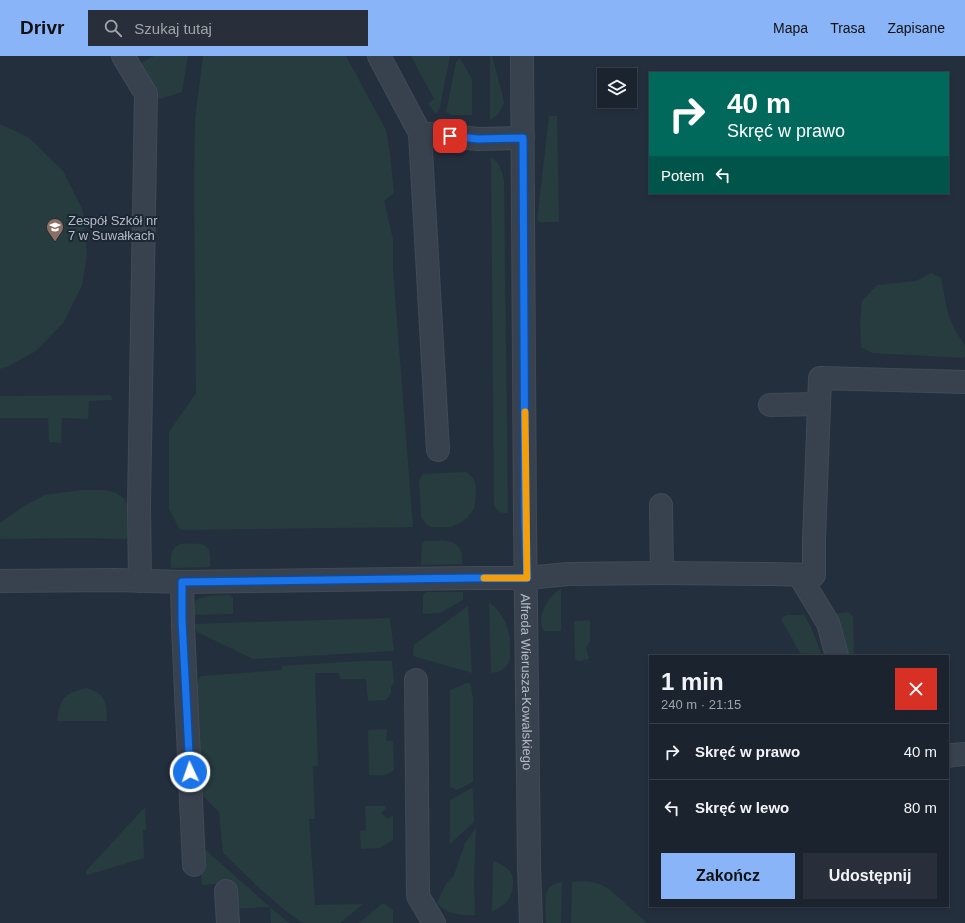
<!DOCTYPE html>
<html lang="pl">
<head>
<meta charset="utf-8">
<style>
	:root { --surface:#1b232e; --page:#282f3a; --text:#f1f3f6; --muted:#a0a4aa; --line:#39404a; --accent:#8ab4f8 }
	body { margin:0; font-family:Arial,sans-serif; background:var(--page); color:var(--text); height:100vh; display:flex; flex-direction:column; font-size:15px; white-space:nowrap }
	* { box-sizing:border-box; margin:0 }
	p { font-size:13px; color:var(--muted) }
	.icon { flex:none; width:22px; height:22px; fill:none; stroke:currentColor; stroke-width:2; stroke-linecap:round; stroke-linejoin:round }
	.map { position:relative; flex:1; overflow:hidden }
	.panel { position:absolute; left:649px; top:599px; width:300px; height:252px; display:flex; flex-direction:column; background:var(--surface); border-radius:0px; box-shadow:0 2px 6px #0003,0 0 0 1px var(--line) }
	.panel>* { flex:none }
	.banner { position:absolute; left:649px; top:16px; width:300px; height:122px; border-radius:0px; box-shadow:0 2px 6px #0003,0 0 0 1px var(--line); background:#00695c; color:#fff; overflow:hidden }
	.tools { position:absolute; left:597px; top:12px; display:grid; gap:8px }
	.tools a { display:grid; place-items:center; width:40px; height:40px; border-radius:0px; background:var(--surface); box-shadow:0 2px 6px #0003,0 0 0 1px var(--line); font-size:20px }
	.pin { position:absolute; display:grid; place-items:center; width:34px; height:34px; color:#fff; margin:-17px; border-radius:8px; box-shadow:0 2px 6px #0006 }
	.me { position:absolute; width:44px; margin:-22px; rotate:357deg; stroke-linejoin:round; filter:drop-shadow(0 0 3px #0008) }
	.turn { display:flex; align-items:center; gap:14px; height:84px; padding:0 12px; font-size:18px }
	.turn .icon { width:52px; height:52px; stroke-width:2.5 }
	.turn b { display:block; font-size:28px; line-height:34px }
	.then { display:flex; align-items:center; height:38px; padding:0 12px; background:#0003; gap:8px; font-size:15px }
	.round { display:grid; place-items:center; flex:none; width:42px; height:42px; border-radius:0px; background:var(--page) }
	.summary { display:flex; align-items:center; justify-content:space-between; height:68px; padding:0 12px }
	h1 { font-size:24px; font-weight:800; line-height:30px }
	.button { display:flex; gap:8px; margin-top:auto; padding:8px 12px }
	.button a { flex:1; height:46px; border-radius:0px; background:var(--accent); color:#111; font-size:16px; font-weight:800; line-height:46px; text-align:center }
	.button a+a { background:var(--page); color:var(--text) }
	ul { padding:0; list-style:none }
	li { display:flex; align-items:center; gap:12px; height:56px; padding:0 12px; border-top:1px solid var(--line) }
	li div { flex:1 }
	li b { display:block; font-size:15px }
	li em { font-style:normal }
	header { display:flex; align-items:center; gap:24px; box-sizing:border-box; height:56px; padding:0 20px; background:var(--accent); color:#111 }
	header strong { font-size:19px }
	nav { display:flex; gap:22px; margin-inline-start:auto; font-size:14px }
	.search { width:280px; height:36px; background:var(--page); display:flex; align-items:center; gap:10px; box-sizing:border-box; padding:0 14px; border-radius:0px; color:var(--muted); font-size:15px }
	.map>svg:first-child { display:block }
</style>
</head>
<body>
<header>
<strong>Drivr</strong>
<div class="search"><svg class="icon" aria-label="search" viewBox="0 0 24 24"><circle cx="10" cy="10" r="6"/><path d="M15 15l6 6"/></svg>Szukaj tutaj</div>
<nav><a>Mapa</a><a>Trasa</a><a>Zapisane</a></nav>
</header>
<div class="map">
<svg width="965" height="867" viewBox="0 0 965 867">
	<rect width="100%" height="100%" fill="#242f3e"/>
	<g fill="#263c3f">
		<path d="M154,0H188L182,36L153,45L139,8Z"/>
		<path d="M203,0H346L386,74L390,98L394,137L384,145L393,183V214L413,471L180,474L169,453V376L196,337L194,131L195,63Z"/>
		<path d="M411,0H450L440,51L436,58L428,48L434,43Z"/>
		<path d="M490,0H492L502,37L504,47L501,54L496,60L490,64Z"/>
		<path d="M460,2L472,23V59H451L446,56L456,6Z"/>
		<path d="M549,60H557L559,166H540L537,164Z"/>
		<path d="M0,68L28,81L63,115L83,155L87,199L82,229L64,266L36,295L9,310L0,313Z"/>
		<path d="M491,101C499,106 502,115 504,124L508,457C500,457 497,456 494,448Z"/>
		<path d="M931,217L941,222L948,258L955,274L965,290V300L964,302L872,297L861,291L860,267L862,245L877,229L916,225Z"/>
		<path d="M111,339L112,344L89,345L88,363L62,362L61,387L49,386L48,362H0V340Z"/>
		<path d="M466,416L472,421L475,426L476,435L475,448L474,453L467,462L461,466L451,471H432L427,469L421,461L419,424L423,418Z"/>
		<path d="M81,434H105L116,437L125,443L128,453V480L126,483L82,482L0,483V467L24,450L45,439Z"/>
		<path d="M425,485C438,485 458,481 462,498C462,501 462,505 462,508L421,509L422,488Z"/>
		<path d="M180,488C188,488 207,485 209,495C211,500 210,506 210,511L171,512C171,500 169,495 180,488Z"/>
		<path d="M561,533V575H544C537,565 544,547 553,539C555,536 558,535 561,533Z"/>
		<path d="M426,536H463V544L440,557L423,558V539Z"/>
		<path d="M229,539L233,542V558L193,559L195,545C204,538 218,540 229,539Z"/>
		<path d="M489,546C505,558 511,575 510,594C510,599 511,604 507,609C503,615 498,616 491,617Z"/>
		<path d="M468,550L472,617L413,600L414,589Z"/>
		<path d="M848,556L853,560L854,600H846L831,558Z"/>
		<path d="M786,559H804L811,571L822,600H802L781,563Z"/>
		<path d="M390,562L394,595L253,603L197,576L192,568Z"/>
		<path d="M590,564V586L586,591L589,603L579,605L575,603L574,565Z"/>
		<path d="M362,605H392L394,627L391,631V637L386,644L368,645L366,623H340L339,617H315L318,710H313L315,763H309L315,849L363,848L340,867H304L298,864L286,855L259,832L223,797L219,756L199,736L195,629L201,620L282,614V610Z"/>
		<path d="M467,627H469L471,630L473,643V726L457,734L450,731V634Z"/>
		<path d="M87,632C107,640 106,644 107,665H57C60,642 64,637 87,632Z"/>
		<path d="M387,673L386,685H393L394,713C389,721 378,719 369,719L368,674Z"/>
		<path d="M472,732L473,736L474,766L450,788V744Z"/>
		<path d="M365,750H385L386,752L381,757L388,763L393,759V784L379,792L361,793L360,775L366,774Z"/>
		<path d="M145,751L146,774H143L144,802L87,819L86,816L87,814Z"/>
		<path d="M476,772L474,825L475,859C461,860 447,858 437,847L440,840L446,828L454,819L465,787Z"/>
		<path d="M199,789H200L270,851L289,867H271L270,851L232,853V827L202,829Z"/>
		<path d="M493,805C499,807 508,811 511,817C516,827 512,843 503,849C500,852 495,854 492,856Z"/>
		<path d="M585,825C594,826 601,828 609,833L647,867H571L572,826Z"/>
		<path d="M562,826L561,867H546C546,858 543,837 550,831C553,828 558,827 562,826Z"/>
		<path d="M382,848H385L393,854V867H359Z"/>
	</g>
	<g fill="none" stroke-linecap="round" stroke-linejoin="round">
		<defs>
			<g id="minor">
				<path d="M123,0L146,38L139,450L140,525"/>
				<path d="M379,0L420,77L438,394"/>
				<path d="M420,77L478,83L523,82"/>
				<path d="M770,349L819,348"/>
				<path d="M661,449L662,517"/>
				<path d="M799,519L828,567L837,600"/>
				<path d="M0,525L115,524L182,526L472,522H527L568,518L662,517L772,518L814,519V484L820,322L965,326"/>
				<path d="M182,526L183,571L194,809"/>
				<path d="M416,624L418,840L434,867"/>
				<path d="M948,700L952,699L965,698"/>
				<path d="M226,835L228,867"/>
			</g>
			<g id="tertiary">
				<path id="s1" d="M522,0L525,466L529,810L531,867"/>
			</g>
		</defs>
		<use href="#minor" stroke="#414a57" stroke-width="24"/>
		<use href="#tertiary" stroke="#414a57" stroke-width="24"/>
		<use href="#minor" stroke="#38414e" stroke-width="22"/>
		<use href="#tertiary" stroke="#38414e" stroke-width="22"/>
	</g>
	<g fill="none" stroke-linecap="round" stroke-linejoin="round">
		<defs>
			<path id="route" d="M190,716L182,564V526L472,522H527L525,466L523,82L478,83L450,80"/>
		</defs>
		<use href="#route" stroke="#114b97" stroke-width="10"/>
		<use href="#route" stroke="#1a73e8" stroke-width="7"/>
		<path stroke="#f59e0b" stroke-width="7" d="M484,522H527L525,356"/>
	</g>
	<defs>
		<symbol id="school-pin" viewBox="-11 -11 22 30"><path d="M0 17L-7.5 6A9.5 9.5 0 1 1 7.5 6Z" fill="#8d6e63" stroke="#1d2633"/><path d="M0-5L7-2L0 1L-7-2ZM-4 1L0 2.5L4 1V4Q0 6-4 4Z" fill="#fff"/></symbol>
	</defs>
	<g fill-rule="evenodd">
		<use href="#school-pin" x="45" y="161" width="20" height="27"/>
	</g>
	<g text-anchor="middle" stroke-width="4" stroke-linejoin="round" paint-order="stroke">
		<g font-size="13" fill="#b4bcc9" stroke="#1d2633" text-anchor="start">
			<text x="68" y="169">Zespół Szkół nr<tspan x="68" dy="15">7 w Suwałkach</tspan></text>
		</g>
		<g font-size="13" fill="#b4bcc9" stroke="#1d2633">
			<text dy="5" stroke="none"><textPath href="#s1" startOffset="626">Alfreda Wierusza-Kowalskiego</textPath></text>
		</g>
	</g>
</svg>
<div class="tools">
<a><svg class="icon" aria-label="layers" viewBox="0 0 24 24"><path d="M12 4l9 5-9 5-9-5zM3 14l9 5 9-5"/></svg></a>
</div>
<div class="pin" style="left:450px;top:80px;background:#d93025"><svg class="icon" aria-label="arrive" viewBox="0 0 24 24"><path d="M6 21V4h12l-3 4 3 4H6"/></svg></div>
<svg class="me" style="left:190px;top:716px" viewBox="-20 -20 40 40"><circle r="17" fill="#1a73e8" stroke="#fff" stroke-width="3"/><path d="M0-11L8 9 0 5-8 9z" fill="#fff"/></svg>
<div class="banner">
<div class="turn"><svg class="icon" aria-label="right" viewBox="0 0 24 24"><path d="M7 20v-9h11M14 6l5 5-5 5"/></svg><div><b>40 m</b>Skręć w prawo</div></div>
<div class="then">Potem<svg class="icon" aria-label="left" viewBox="0 0 24 24"><path d="M17 20v-9H6M10 6l-5 5 5 5"/></svg></div>
</div>
<section class="panel">
<div class="summary"><div><h1>1 min</h1><p>240 m · 21:15</p></div><a class="round" style="background:#d93025;color:#fff"><svg class="icon" aria-label="close" viewBox="0 0 24 24"><path d="M6 6l12 12M18 6L6 18"/></svg></a></div>
<ul>
<li><svg class="icon" aria-label="right" viewBox="0 0 24 24"><path d="M7 20v-9h11M14 6l5 5-5 5"/></svg><div><b>Skręć w prawo</b></div><em>40 m</em></li>
<li><svg class="icon" aria-label="left" viewBox="0 0 24 24"><path d="M17 20v-9H6M10 6l-5 5 5 5"/></svg><div><b>Skręć w lewo</b></div><em>80 m</em></li>
</ul>
<div class="button"><a>Zakończ</a><a>Udostępnij</a></div>
</section>
</div>
</body>
</html>
